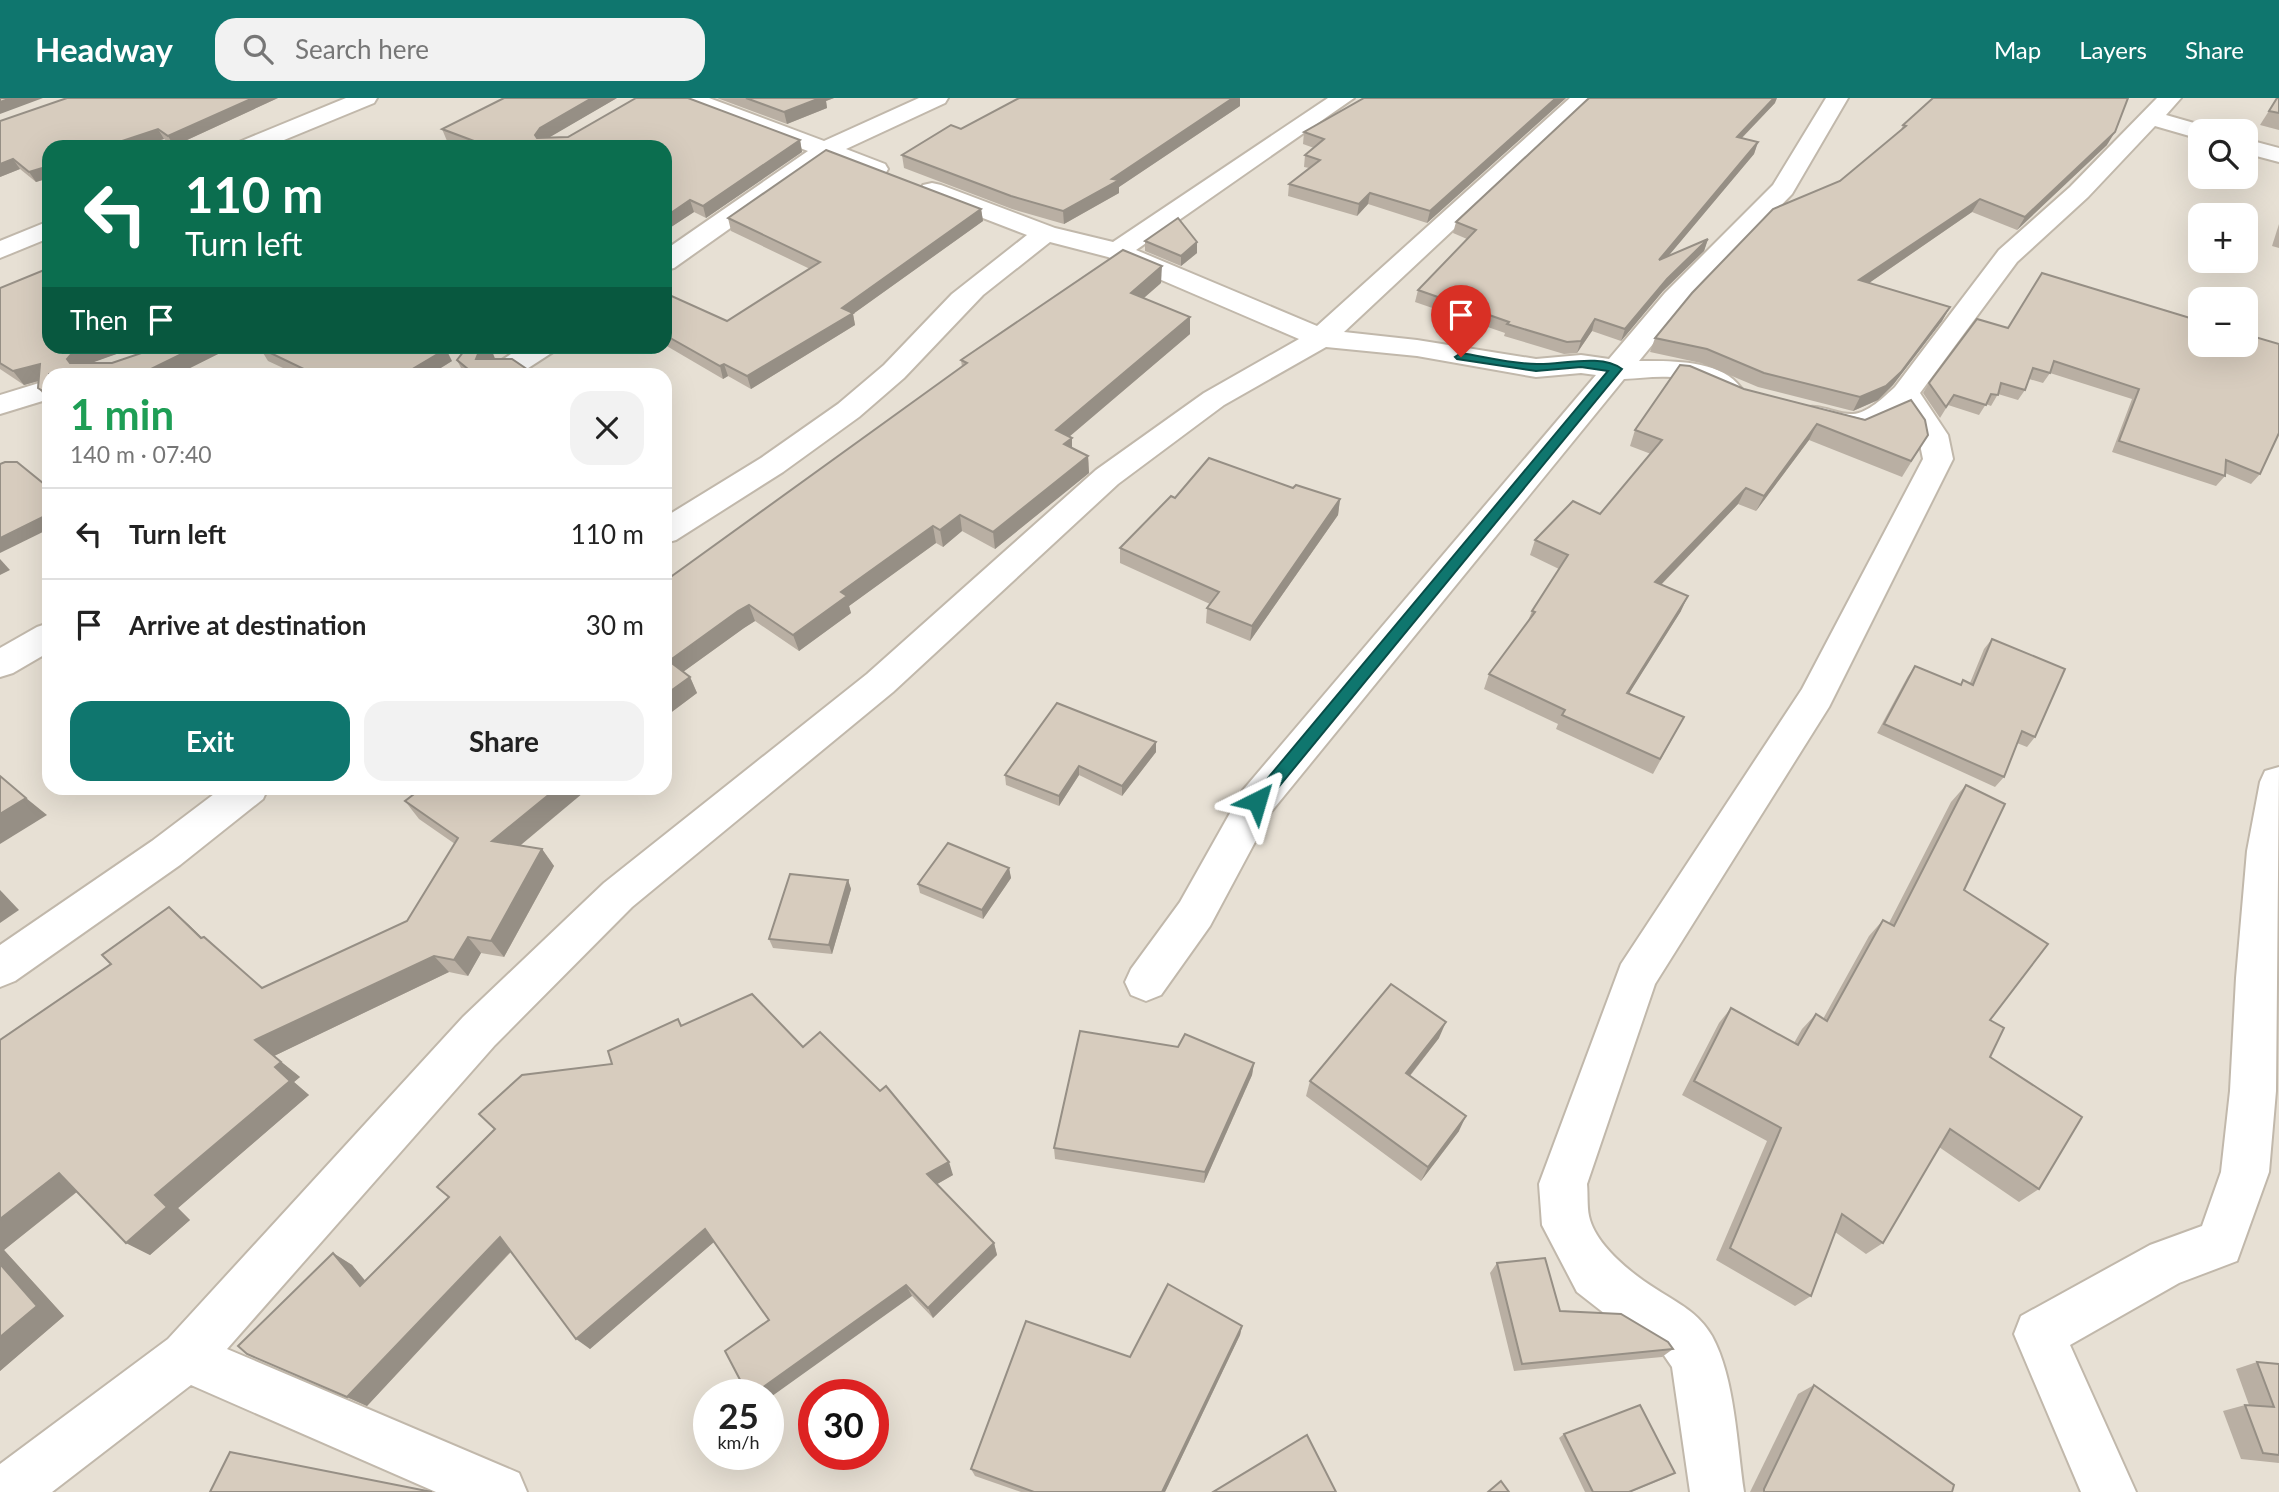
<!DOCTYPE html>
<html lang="en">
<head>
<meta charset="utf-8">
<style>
	:root { --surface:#fff; --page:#f2f2f2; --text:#222; --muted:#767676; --line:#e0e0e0; --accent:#0f766e }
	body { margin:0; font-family:Lato,sans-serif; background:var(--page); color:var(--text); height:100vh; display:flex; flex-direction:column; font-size:26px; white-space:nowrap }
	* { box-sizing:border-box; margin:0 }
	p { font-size:23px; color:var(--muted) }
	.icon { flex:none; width:38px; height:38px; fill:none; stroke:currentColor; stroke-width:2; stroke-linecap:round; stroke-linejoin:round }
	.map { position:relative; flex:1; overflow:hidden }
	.drawer { position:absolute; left:42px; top:270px; width:630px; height:427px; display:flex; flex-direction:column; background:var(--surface); border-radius:21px; box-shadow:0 7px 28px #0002 }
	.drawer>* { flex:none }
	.top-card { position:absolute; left:42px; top:42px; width:630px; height:214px; border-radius:21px; box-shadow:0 7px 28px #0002; background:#0b6e4f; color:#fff; overflow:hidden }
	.buttons { position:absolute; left:2188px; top:21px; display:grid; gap:14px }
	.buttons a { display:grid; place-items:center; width:70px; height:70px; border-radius:14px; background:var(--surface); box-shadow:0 7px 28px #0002; font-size:35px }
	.speed { position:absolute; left:693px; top:1281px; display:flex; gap:14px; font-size:35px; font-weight:700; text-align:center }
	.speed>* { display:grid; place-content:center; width:91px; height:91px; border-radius:50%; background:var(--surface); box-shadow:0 7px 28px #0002; line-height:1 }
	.speed small { font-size:18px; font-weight:400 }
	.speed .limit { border:10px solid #d22; background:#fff; color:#111 }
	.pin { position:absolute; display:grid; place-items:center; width:60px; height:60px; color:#fff; margin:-72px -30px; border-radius:50% 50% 50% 0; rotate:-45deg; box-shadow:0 0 7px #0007 }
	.pin .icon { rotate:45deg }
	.me { position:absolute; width:77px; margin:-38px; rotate:40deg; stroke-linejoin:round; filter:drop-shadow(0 0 5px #0008) }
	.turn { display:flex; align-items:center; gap:24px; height:147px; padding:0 28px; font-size:32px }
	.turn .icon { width:91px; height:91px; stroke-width:2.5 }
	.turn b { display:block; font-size:49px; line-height:60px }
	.then { display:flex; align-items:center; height:66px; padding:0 28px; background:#0003; gap:14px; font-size:26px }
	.round { display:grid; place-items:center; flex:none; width:74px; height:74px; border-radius:21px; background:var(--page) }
	.headline { display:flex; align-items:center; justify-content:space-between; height:119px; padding:0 28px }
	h1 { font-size:42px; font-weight:700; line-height:52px; color:#1e9e55 }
	.cta { display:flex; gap:14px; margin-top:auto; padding:14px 28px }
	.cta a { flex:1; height:80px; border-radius:21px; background:var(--accent); color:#fff; font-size:28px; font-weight:700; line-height:80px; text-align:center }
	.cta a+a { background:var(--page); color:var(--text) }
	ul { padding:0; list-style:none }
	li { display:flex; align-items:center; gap:21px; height:91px; padding:0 28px; border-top:2px solid var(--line) }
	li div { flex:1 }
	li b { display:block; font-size:26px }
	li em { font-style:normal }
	header { display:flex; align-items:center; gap:42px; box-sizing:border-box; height:98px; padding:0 35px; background:var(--accent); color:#fff }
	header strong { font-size:33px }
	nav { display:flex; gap:38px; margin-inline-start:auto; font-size:24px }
	.search { width:490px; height:63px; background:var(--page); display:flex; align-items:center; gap:18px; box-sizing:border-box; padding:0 24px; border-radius:21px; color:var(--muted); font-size:26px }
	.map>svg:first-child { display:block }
</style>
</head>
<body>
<header>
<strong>Headway</strong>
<div class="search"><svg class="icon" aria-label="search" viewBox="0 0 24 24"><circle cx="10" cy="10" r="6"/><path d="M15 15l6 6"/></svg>Search here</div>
<nav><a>Map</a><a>Layers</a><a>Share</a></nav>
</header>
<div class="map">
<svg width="2279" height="1394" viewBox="0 0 2279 1394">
	<rect width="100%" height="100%" fill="#f3eee6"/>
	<path fill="#e7e0d4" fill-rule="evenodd" d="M0,0H2279V1394H0ZM2200,33H2245V79H2200ZM49,49H665V248H49ZM2200,117H2245V163H2200ZM2200,201H2245V247H2200ZM49,276H665V690H49ZM709,1297H768V1356H709ZM814,1297H873V1356H814Z"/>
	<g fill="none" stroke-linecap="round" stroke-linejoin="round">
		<defs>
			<g id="street">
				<path d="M346,0H377L374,5L267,49H235L239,44Z"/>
				<path d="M677,0H709L824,43L919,0H948L945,5L846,51L885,66L888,71L885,76C866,81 845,67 828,61L674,170L665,172V152L808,53L680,5Z"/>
				<path d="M1328,0H1354L1136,152L1317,228L1570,0H1594L1344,234L1417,242L1536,261L1581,257L1609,261L1665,195L1773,87L1826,0H1848L1792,96L1685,207L1639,263C1669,263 1721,261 1741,290L1736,296C1715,302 1700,285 1680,280C1662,277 1642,280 1624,281L1271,714L1210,828L1161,897L1146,903L1131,897L1125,884L1131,871L1180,804L1243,692L1596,277L1581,275L1536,279L1417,258L1326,249L1224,307L1118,386L893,594L632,809L495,947L227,1251L519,1375L527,1394H436L191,1287L52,1394H0V1366L168,1241L463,919L604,785L867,576L1096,372L1204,295L1299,241L1108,159L1050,144L983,197L904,280L859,319L783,374L676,442L665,445V419L761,360L838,306L884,267L952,196L1027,137L923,97L920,92L923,87L932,85L941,87L1055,130L1113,144Z"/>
				<path d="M2157,0H2181L2166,17L2208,29L2211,33H2200V41L2155,28L2088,99L2017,164L1920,295L1948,337L1953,361L1829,609L1655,886L1587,1086C1588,1096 1587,1108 1589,1118C1595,1147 1632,1176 1656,1191C1679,1206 1698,1214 1712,1238C1735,1280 1737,1347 1744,1394H1690L1672,1269L1659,1250L1618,1226L1577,1194L1542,1127L1539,1086L1621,866L1802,591L1923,361L1918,337L1903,314L1857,335L1803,322L1799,316L1803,310C1822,305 1835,317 1853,316C1868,315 1884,299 1895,289L1999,152L2070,89Z"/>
				<path d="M2245,41L2279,50V64L2245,55Z"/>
				<path d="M49,123V140L0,160V143Z"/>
				<path d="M523,248H557L553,254L519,276H486L490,270Z"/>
				<path d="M49,282V301L0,316V297Z"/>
				<path d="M49,525V554L13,575L0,579V550L37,529Z"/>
				<path d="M2279,669L2276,993L2269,1074L2237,1163L2179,1185L2070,1247L2136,1394H2081L2014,1236L2021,1218L2150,1147L2202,1128L2221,1074L2230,993L2236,880L2247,753L2260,684L2265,673Z"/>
				<path d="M222,690H268L263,701L180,767L15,883L0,889V847L152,743Z"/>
			</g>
		</defs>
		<use href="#street" stroke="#c1b8ab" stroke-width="4"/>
		<use href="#street" fill="#fff" fill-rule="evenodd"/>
	</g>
	<g fill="#b9afa3">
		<path d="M278,0L174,48L164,41L139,49H49V80L36,84L20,71L0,79V23Z"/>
		<path d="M617,0L549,39L800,42L802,54L706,120L694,114L665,133V49H464L447,43L442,31Z"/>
		<path d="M717,0H834L826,3L827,10L787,26Z"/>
		<path d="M1364,0H1566L1427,125L1368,106L1357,118L1288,98L1289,86L1309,70L1304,69L1305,57L1314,50L1303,46L1304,34Z"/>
		<path d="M2277,0H2279V32L2260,27Z"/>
		<path d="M1775,5L1742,40L1758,44L1754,56L1668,158L1708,141L1704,153L1663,193L1621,243L1592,233L1577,255L1564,256L1504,238L1505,235L1415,204L1418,192L1467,141L1453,135L1456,124Z"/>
		<path d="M1240,8L1119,89V95L1064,126L1012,111L904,70L902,57L961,31Z"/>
		<path d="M1903,27L2107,47L2017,132L1972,114L1869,185L1950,209L1942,223L1893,287L1878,302L1853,313L1758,289L1701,265L1650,254L1655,240L1900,34Z"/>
		<path d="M981,111L983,123L853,216L855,227L751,291L728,278L723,281L665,247V195L727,223L810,171L731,133L728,120Z"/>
		<path d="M2279,126V150L2272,148Z"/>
		<path d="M1145,143L1197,155L1181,168L1145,153Z"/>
		<path d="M2042,175L2260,376L2251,386L2225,375V378L2216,388L2112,354L2132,301L2050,275L2043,285L2029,281L2025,292L2018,302L1998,296L1991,308L1986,306L1979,317L1948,307L1940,320L1923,295L1929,285L2008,230Z"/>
		<path d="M1161,185L1144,200L1190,236L1069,339L1072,350L1088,358L1089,375L995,451L962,433L943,449L936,445L849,508L851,515L799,553L755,523L744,530L683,574L690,579L697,595L665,619V483L962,269L961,262Z"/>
		<path d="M0,190L139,248L90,265H112L234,248L178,276H49V303L38,290L39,283L24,287L0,271Z"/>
		<path d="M260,250L452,263L431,276H296L268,263Z"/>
		<path d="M495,261L534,276H464L457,262Z"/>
		<path d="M1744,291L1928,337L1902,379L1809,342L1756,413L1738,406L1661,487L1681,513L1629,595L1684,619L1653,676L1556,631L1558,626L1484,591L1489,576L1528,523L1532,513L1559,471L1530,457L1535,442L1600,416L1651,356L1630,348L1635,332Z"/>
		<path d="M1293,390L1340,401L1338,417L1250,543L1206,525L1207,510L1210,506L1120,465V450L1175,400Z"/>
		<path d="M1992,541L2035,639L2027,649L2017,645L2004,679L1995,689L1877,635L1908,578L1915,568L1960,587L1963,582L1970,585L1984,551Z"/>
		<path d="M1156,644V654L1122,698L1079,677L1059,708L1006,687L1005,677Z"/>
		<path d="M1966,687L1964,792L1990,922V959L2039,1091L2019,1104L1939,1049L1883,1145L1866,1156L1835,1134L1811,1198L1795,1208L1716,1162L1767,1043L1682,997L1719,925L1731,910L1794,945L1802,931L1816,916L1823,921L1869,838L1883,822L1889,825L1951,704Z"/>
		<path d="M405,703L520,747L542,751L554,768L504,859L481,855L468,878L449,874L274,958L300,979L294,984L309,997L178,1110L190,1122L150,1157L126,1145L77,1094L4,1152L64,1218L0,1273V942L111,866L169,809L202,840L262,890L407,823L455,746L419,721Z"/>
		<path d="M1009,770L1011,780L983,821L920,795L918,786Z"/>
		<path d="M848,782L851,791L832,856L773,850L769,841Z"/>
		<path d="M678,921L682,927L803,949L953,1077L937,1086L994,1145L997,1157L933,1220L912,1198L769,1222L714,1144L590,1251L511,1154L367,1308L247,1256L333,1155L352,1167L365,1183L449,1099L494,1031L479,1016L612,966Z"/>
		<path d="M1439,940L1410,978L1459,1033L1421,1083L1306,998L1310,983Z"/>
		<path d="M1254,965L1252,977L1204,1085L1055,1061L1054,1050Z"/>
		<path d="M1497,1165L1560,1213L1673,1251L1662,1259L1514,1273L1490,1175Z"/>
		<path d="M1242,1228L1240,1237L1165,1394H1021L975,1378L971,1371L1130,1259Z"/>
		<path d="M2257,1264L2279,1266V1365L2241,1361L2223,1313L2245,1307H2249L2236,1271Z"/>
		<path d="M1814,1287L1952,1394H1750L1798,1296Z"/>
		<path d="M1564,1336L1668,1379L1631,1394H1585L1559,1340Z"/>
	</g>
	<g fill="#968f85">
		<path d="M11,0H43L0,16V4Z"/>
		<path d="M253,0H278L174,48L168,38Z"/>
		<path d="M592,0H617L545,42L539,49L535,37L540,30Z"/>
		<path d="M819,0H834L826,3L827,10L787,26L784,14Z"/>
		<path d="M1233,0H1240V8L1119,89V95L1064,126L1063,113Z"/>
		<path d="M1556,0H1566L1427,125L1430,113Z"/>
		<path d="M1774,0H1777L1775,5L1732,50L1737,39Z"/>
		<path d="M158,31L164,41L139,49H104Z"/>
		<path d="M2115,34L2107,47L2017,132L2025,119Z"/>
		<path d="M800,42L802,54L706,120L703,108Z"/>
		<path d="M1758,44L1754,56L1655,174L1659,162Z"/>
		<path d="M13,61L20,71L0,79V66Z"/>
		<path d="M49,68V80L36,84L29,74Z"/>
		<path d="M1370,95L1368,106L1357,118L1359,106Z"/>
		<path d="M1980,101L1972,114L1853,196L1859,182Z"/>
		<path d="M690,102L694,114L665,133V119Z"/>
		<path d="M981,111L983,123L853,216L855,227L751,291L747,278Z"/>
		<path d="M1708,141L1704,153L1663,193L1621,243L1625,231L1667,181Z"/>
		<path d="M1197,144V155L1181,168V158Z"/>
		<path d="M1162,168L1161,185L1131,211V195Z"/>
		<path d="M1950,209L1942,223L1893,287L1878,302L1853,313L1860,299Z"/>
		<path d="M1190,219V236L1057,349L1056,332Z"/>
		<path d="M1595,221L1592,233L1577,255L1581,243Z"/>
		<path d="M89,248H139L83,268L70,265L67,261L73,254Z"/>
		<path d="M198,248H234L178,276H141Z"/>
		<path d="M483,248H490L496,263L476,261L480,251Z"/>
		<path d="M446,251L452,263L431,276H404Z"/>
		<path d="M40,266L49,280L24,287L13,273Z"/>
		<path d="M724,266L728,278L723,281L720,268Z"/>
		<path d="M1817,326L1809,342L1756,413L1764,398Z"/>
		<path d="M1072,340V357L1064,346Z"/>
		<path d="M1088,358L1089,375L995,451L993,434Z"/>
		<path d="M1746,390L1738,406L1648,500L1655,484Z"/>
		<path d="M1340,401L1338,417L1250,543L1252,528Z"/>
		<path d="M49,416V431L0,455V440Z"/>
		<path d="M960,417L962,433L943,449L940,432Z"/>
		<path d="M933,428L936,445L849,508L851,515L799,553L793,537L841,494Z"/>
		<path d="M0,461L10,472L0,477Z"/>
		<path d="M1688,498L1681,513L1620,610L1627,595Z"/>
		<path d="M749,507L755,523L744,530L676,579L669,563L738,513Z"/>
		<path d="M690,579L697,595L665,619V597Z"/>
		<path d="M1156,644V654L1122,698V688Z"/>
		<path d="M1079,668V677L1059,708V698Z"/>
		<path d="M557,690H589L504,761L492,743Z"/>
		<path d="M26,700L47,717L0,746V716Z"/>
		<path d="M542,751L554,768L504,859L491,843Z"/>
		<path d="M1009,770L1011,780L983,821L982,812Z"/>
		<path d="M848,782L851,791L832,856L829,847Z"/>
		<path d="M0,792L19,812L0,825Z"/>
		<path d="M169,809L188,826L220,857L201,840Z"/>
		<path d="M468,839L481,855L468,878L454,862Z"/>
		<path d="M434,858L449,874L274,958L300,979L294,984L309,997L178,1110L190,1122L150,1157L126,1145L155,1097L275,969L255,942Z"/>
		<path d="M1446,924L1439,940L1400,990L1406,975Z"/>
		<path d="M1254,965L1252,977L1204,1085L1205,1074Z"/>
		<path d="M1466,1018L1459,1033L1421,1083L1428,1069Z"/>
		<path d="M949,1064L953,1077L932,1089L927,1076Z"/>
		<path d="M59,1075L84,1088L4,1152L64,1218L0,1273V1121Z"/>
		<path d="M705,1131L715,1143L590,1251L576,1241Z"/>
		<path d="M500,1139L514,1150L367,1308L347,1299Z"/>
		<path d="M994,1145L997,1157L933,1220L928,1210Z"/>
		<path d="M333,1155L352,1167L379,1199L360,1188Z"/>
		<path d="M906,1187L912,1198L768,1301V1297H752Z"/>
		<path d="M1242,1228L1240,1237L1165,1394H1162Z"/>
	</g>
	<g fill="#d7ccbe" stroke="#968f85" stroke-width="2">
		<path d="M0,0H11L0,4Z"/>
		<path d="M67,0H253L168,38L158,31L104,49H49V68L29,74L13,61L0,66V23Z"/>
		<path d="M504,0H592L540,30L535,37L537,40L568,39L636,0H688L800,42L703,108L690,102L665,119V49H490L442,31Z"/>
		<path d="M746,0H820L784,14Z"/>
		<path d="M1019,0H1233L1112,81L1119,82L1063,113L1011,98L902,57L951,27L961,31Z"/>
		<path d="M1364,0H1556L1430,113L1370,95L1359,106L1289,86L1320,62L1305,57L1324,41L1304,34Z"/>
		<path d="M1589,0H1774L1737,39L1758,44L1659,162L1708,141L1667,181L1625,231L1595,221L1581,243L1567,244L1507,226L1509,224L1418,192L1476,132L1456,124Z"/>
		<path d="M1933,0H2128L2115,34L2025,119L1980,101L1859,182L1950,209L1901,274L1886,288L1860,299L1764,275L1707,251L1655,240L1692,195L1773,111L1840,83L1906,28L1903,27Z"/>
		<path d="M2277,0H2279V15L2269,13Z"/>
		<path d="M826,52L981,111L842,210L853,215L747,278L724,266L720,268L665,237V195L727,223L820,164L728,120Z"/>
		<path d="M1178,120L1197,144L1181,158L1145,143Z"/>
		<path d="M1123,152L1162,168L1131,195L1190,219L1056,332L1072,340L1064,346L1088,358L993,434L960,417L940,432L933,428L841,494L847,498L793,537L749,507L738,513L669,563L690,579L665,597V483L967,265L961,262Z"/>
		<path d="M49,170V248H89L73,254L67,261L70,265H112L162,248H198L141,276H49V297L38,290L40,266L13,273L0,265V190Z"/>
		<path d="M2042,175L2200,223V247H2245V236L2279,246V335L2260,376L2226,362L2225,378L2119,343L2139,291L2054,263L2050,275L2033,270L2025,292L2001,285L1998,297L1991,296L1986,307L1954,297L1946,309L1929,285L1977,221L2008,230Z"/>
		<path d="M262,248H441L446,251L404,276H314L260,250Z"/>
		<path d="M468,248H483L480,251L476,261H512L534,276H474L457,262Z"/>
		<path d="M1680,267L1690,268L1744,291L1865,322L1911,302L1925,322L1928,337L1911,363L1817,326L1764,398L1746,390L1655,484L1688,498L1627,595L1684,619L1660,661L1562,617L1565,612L1489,576L1535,514L1532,513L1568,457L1535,442L1573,403L1600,416L1662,342L1635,332Z"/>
		<path d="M1209,360L1293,390L1296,387L1340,401L1252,528L1207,510L1219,494L1120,450L1171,398L1175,400Z"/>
		<path d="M5,364H17L49,390V416L0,440V366Z"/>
		<path d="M1992,541L2065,571L2035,639L2022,633L2004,679L1884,626L1915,568L1961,587L1963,582L1973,587Z"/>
		<path d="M1057,605L1156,644L1122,688L1079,668L1059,698L1005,677Z"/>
		<path d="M0,678L26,700L0,716Z"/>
		<path d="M1966,687L2005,706L1964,792L2048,846L1990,922L2004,930L1990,959L2082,1019L2039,1091L1950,1031L1883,1145L1842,1116L1811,1198L1730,1150L1781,1030L1694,983L1731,910L1798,947L1816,916L1827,923L1883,822L1894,828Z"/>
		<path d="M422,690H557L492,743L542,751L491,843L468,839L454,862L434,858L255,942L281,964L275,969L290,983L155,1097L167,1109L126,1145L59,1075L0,1121V942L111,866L102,857L169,809L201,840L204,839L262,890L407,823L458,740L405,703Z"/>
		<path d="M948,745L1009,770L982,812L918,786Z"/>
		<path d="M790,776L848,782L829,847L769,841Z"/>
		<path d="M1391,886L1446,924L1406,975L1466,1018L1428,1069L1310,983Z"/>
		<path d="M752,896L803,949L820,934L880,993L886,988L949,1064L927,1076L994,1145L928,1210L906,1187L752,1297H748L725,1253L769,1222L705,1131L576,1241L500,1139L347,1299L247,1256L238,1248L333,1155L360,1188L449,1099L437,1089L495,1031L479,1016L522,977L612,966L608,953L678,921L681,928Z"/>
		<path d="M1080,933L1178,949L1185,936L1254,965L1205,1074L1054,1050Z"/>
		<path d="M1545,1160L1560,1213L1621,1216L1668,1244L1673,1251L1522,1266L1497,1165Z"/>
		<path d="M0,1166L37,1208L0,1239Z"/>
		<path d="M1168,1186L1242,1228L1162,1394H1034L971,1371L1026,1223L1130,1259Z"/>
		<path d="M2257,1264L2279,1266V1357L2263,1355L2245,1307L2274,1309Z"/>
		<path d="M1814,1287L1954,1387L1952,1394H1764V1391Z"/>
		<path d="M1640,1307L1675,1375L1629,1394H1593L1564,1336Z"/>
		<path d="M1307,1337L1336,1394H1213Z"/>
		<path d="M230,1354L432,1394H210Z"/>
		<path d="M1501,1383L1509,1394H1488Z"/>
	</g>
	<path fill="#0f766e" stroke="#0a4d48" stroke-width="2" d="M1461,255C1486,259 1512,266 1537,266C1561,267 1601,255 1622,271L1263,708H1252L1249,703L1252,699L1608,273L1581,269L1536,273L1457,261L1455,259Z"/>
</svg>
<div class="buttons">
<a><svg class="icon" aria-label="search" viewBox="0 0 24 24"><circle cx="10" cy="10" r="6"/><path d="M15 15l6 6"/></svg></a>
<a>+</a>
<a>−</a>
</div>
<div class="speed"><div>25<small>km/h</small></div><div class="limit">30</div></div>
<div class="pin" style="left:1461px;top:259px;background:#d93025"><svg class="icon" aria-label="arrive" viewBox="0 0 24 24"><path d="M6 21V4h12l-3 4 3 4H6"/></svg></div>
<svg class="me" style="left:1257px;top:703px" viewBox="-20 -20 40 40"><path d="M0-17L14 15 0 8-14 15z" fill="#0f766e" stroke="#fff" stroke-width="4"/></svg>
<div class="top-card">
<div class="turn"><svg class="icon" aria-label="left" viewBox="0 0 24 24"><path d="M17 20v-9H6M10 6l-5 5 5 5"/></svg><div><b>110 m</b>Turn left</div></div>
<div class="then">Then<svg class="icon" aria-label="arrive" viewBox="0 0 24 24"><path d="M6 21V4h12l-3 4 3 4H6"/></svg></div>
</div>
<section class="drawer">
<div class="headline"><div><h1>1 min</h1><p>140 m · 07:40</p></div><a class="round"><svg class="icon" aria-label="close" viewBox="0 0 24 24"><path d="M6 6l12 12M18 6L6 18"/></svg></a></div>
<ul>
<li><svg class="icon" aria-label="left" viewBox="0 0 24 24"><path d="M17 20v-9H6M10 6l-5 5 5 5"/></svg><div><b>Turn left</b></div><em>110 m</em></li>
<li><svg class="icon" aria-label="arrive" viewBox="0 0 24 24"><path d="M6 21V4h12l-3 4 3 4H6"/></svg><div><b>Arrive at destination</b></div><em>30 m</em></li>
</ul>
<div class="cta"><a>Exit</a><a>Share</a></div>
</section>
</div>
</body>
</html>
